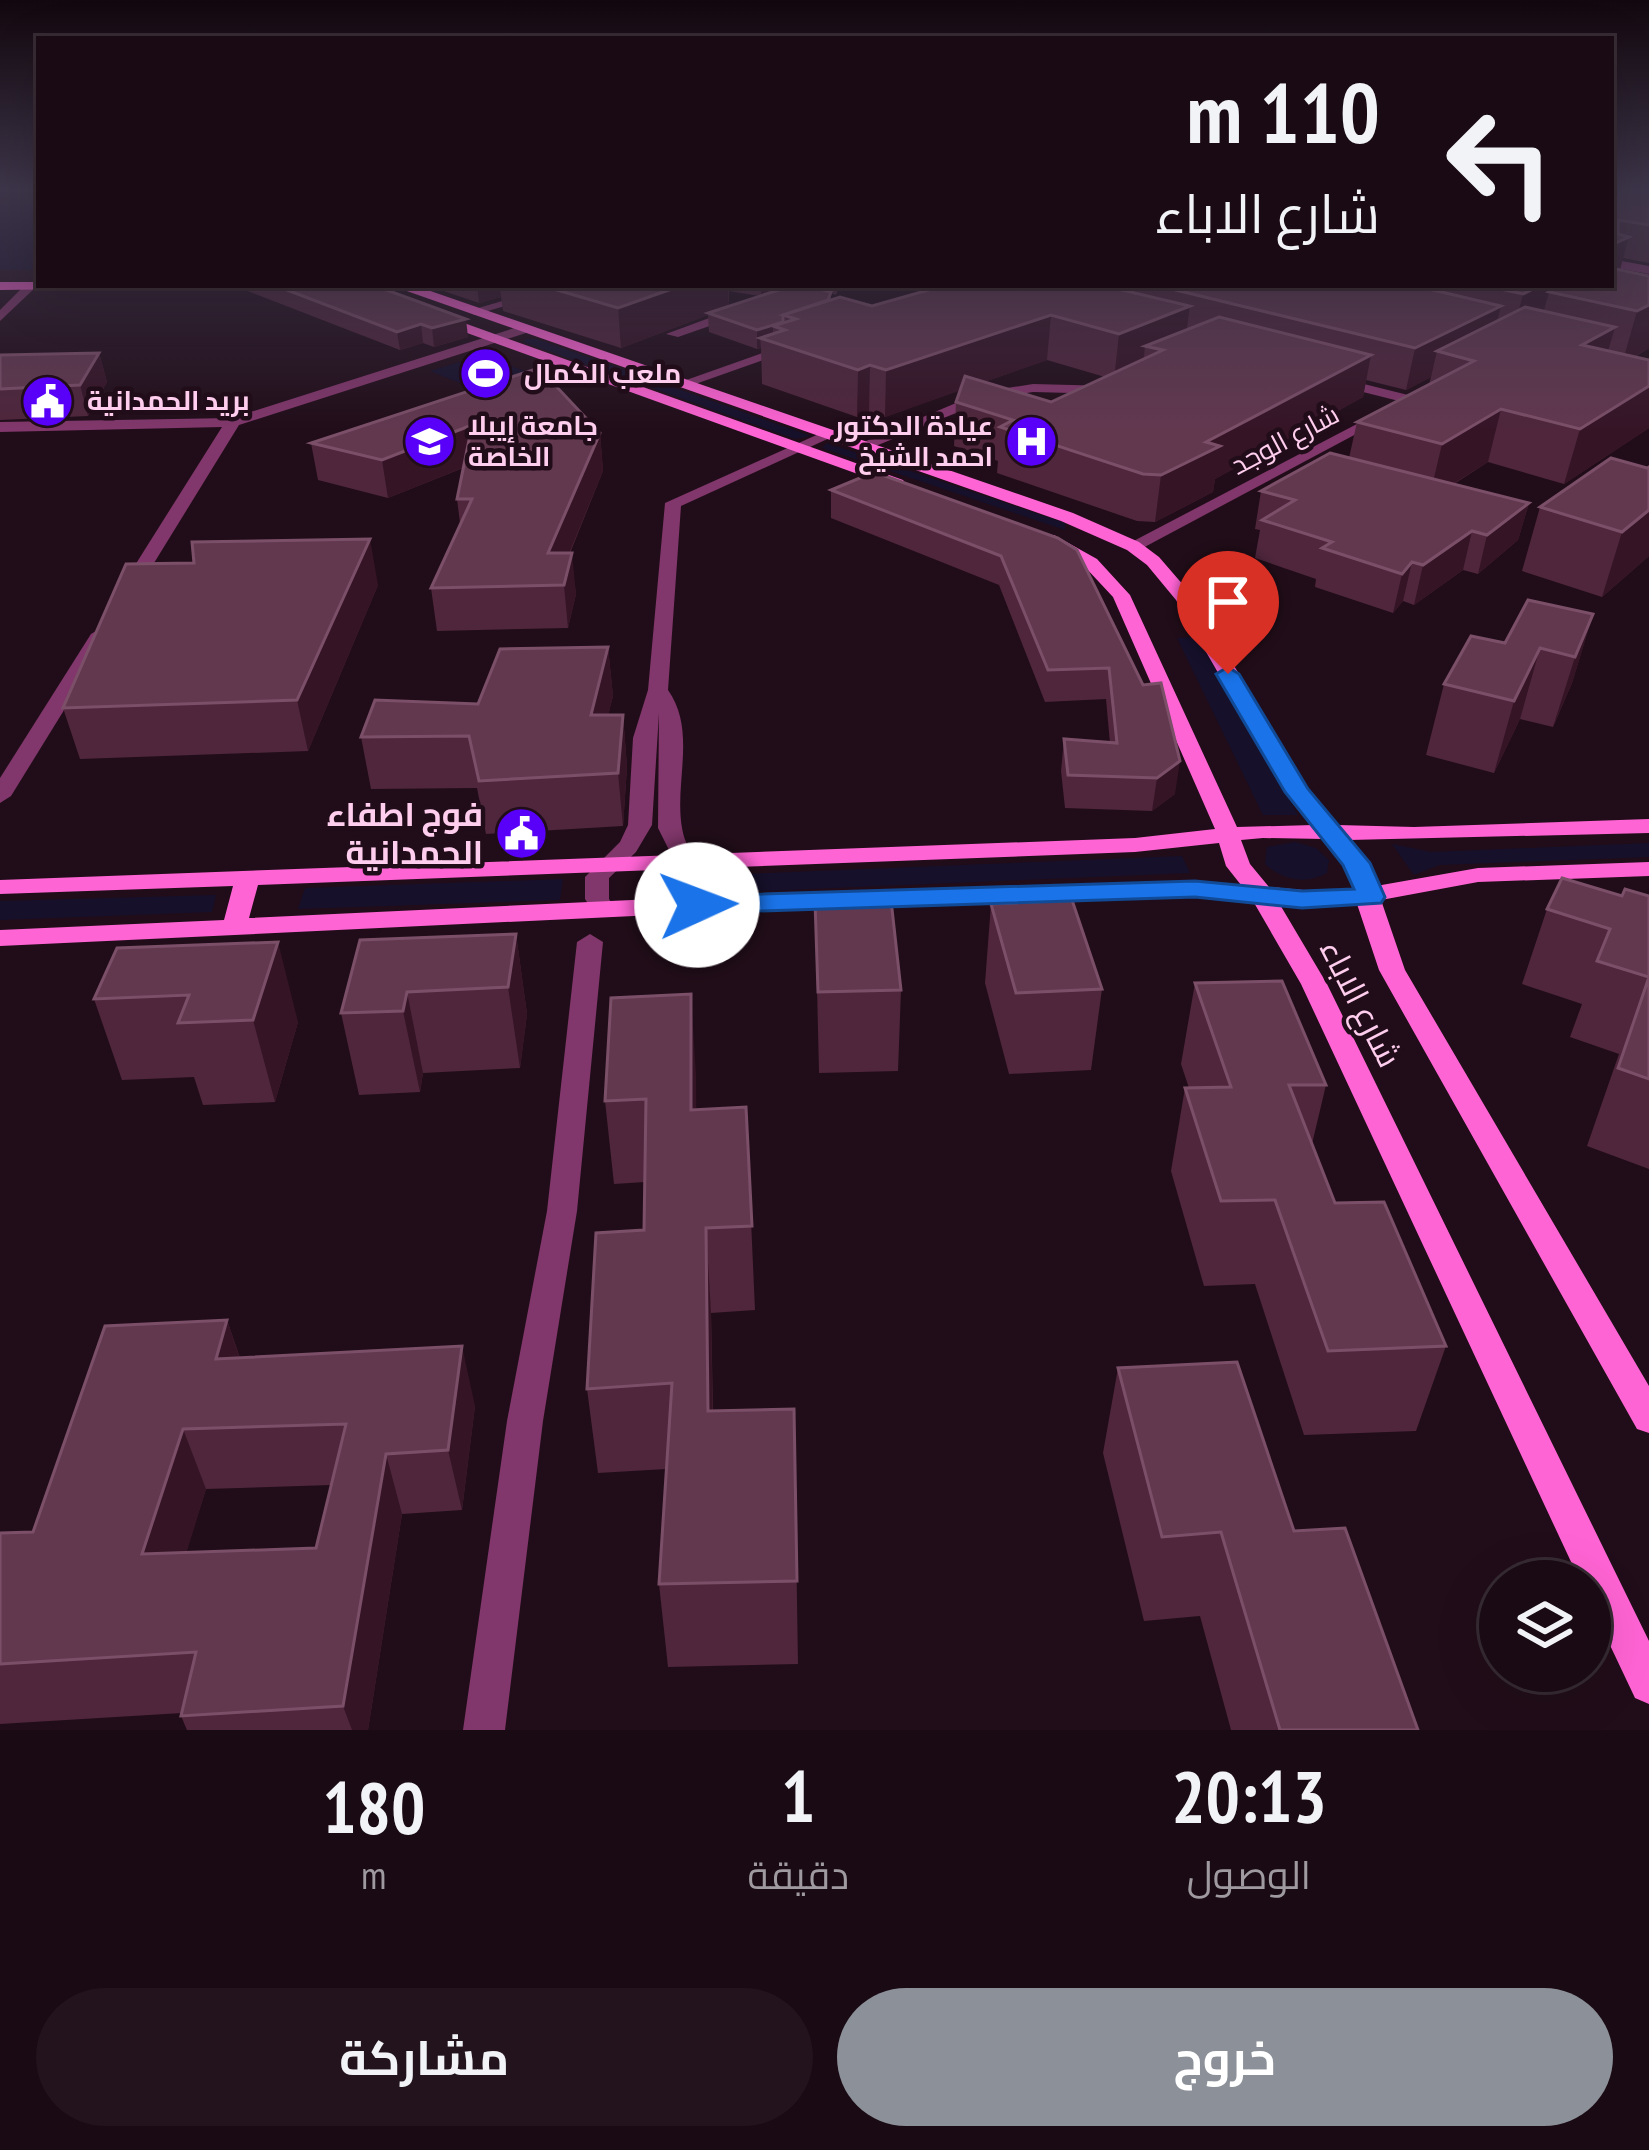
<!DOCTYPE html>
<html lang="ar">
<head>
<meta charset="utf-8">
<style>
	:root { --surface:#190a13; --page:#22131c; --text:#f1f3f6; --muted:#9f9aa0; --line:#372b33; --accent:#8c9099 }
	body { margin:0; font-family:"PT Sans Narrow",Cairo,sans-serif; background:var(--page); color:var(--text); direction:rtl; height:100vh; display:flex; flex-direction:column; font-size:45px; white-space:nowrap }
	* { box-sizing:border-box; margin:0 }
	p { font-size:39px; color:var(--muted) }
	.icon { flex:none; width:66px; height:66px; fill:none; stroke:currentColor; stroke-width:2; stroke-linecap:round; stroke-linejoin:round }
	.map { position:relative; height:1730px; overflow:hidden; direction:ltr }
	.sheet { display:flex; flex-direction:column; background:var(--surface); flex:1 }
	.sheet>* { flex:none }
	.guide { position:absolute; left:36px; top:36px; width:1578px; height:252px; border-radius:0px; box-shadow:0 12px 48px #0002,0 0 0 3px var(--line); direction:rtl; background:#190a13; color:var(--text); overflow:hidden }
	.fabs { position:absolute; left:1479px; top:1560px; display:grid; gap:24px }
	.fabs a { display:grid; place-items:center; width:132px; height:132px; border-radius:50%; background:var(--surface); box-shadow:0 12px 48px #0002,0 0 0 3px var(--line); font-size:60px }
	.pin { position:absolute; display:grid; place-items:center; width:102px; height:102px; color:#fff; margin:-123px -51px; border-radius:50% 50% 50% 0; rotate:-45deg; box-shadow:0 0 12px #0007 }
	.pin .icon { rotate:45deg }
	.me { position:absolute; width:132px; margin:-66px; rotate:88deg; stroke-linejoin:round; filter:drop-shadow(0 0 9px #0008) }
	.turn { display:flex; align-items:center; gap:42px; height:252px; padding:0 36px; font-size:54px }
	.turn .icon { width:156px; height:156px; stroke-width:2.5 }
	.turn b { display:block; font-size:84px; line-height:102px }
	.eta { display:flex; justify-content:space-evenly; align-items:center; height:204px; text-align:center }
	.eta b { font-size:72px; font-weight:700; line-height:84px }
	.primary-button { display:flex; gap:24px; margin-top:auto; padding:24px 36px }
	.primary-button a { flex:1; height:138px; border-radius:72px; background:var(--accent); color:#fff; font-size:48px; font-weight:700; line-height:138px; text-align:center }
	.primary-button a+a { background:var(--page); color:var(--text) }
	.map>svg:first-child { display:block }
</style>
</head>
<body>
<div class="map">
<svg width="1649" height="1730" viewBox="0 0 1649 1730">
	<rect width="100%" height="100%" fill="#210d19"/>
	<g fill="#16102b">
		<path d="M18,189H39V270H0V206Z"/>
		<path d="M526,339H537L811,436L795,439L523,342Z"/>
		<path d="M483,355L540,377L487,394L430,371Z"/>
		<path d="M827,443L1065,523V530L822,448Z"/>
		<path d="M1197,637L1298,815H1263L1177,638Z"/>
		<path d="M1295,842L1316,848L1329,860L1327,873C1306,885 1282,880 1265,864L1267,847Z"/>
		<path d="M1649,843V857L1439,865L1414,875L1392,844L1431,852Z"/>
		<path d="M1182,856L1190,873L643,896L644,878Z"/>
		<path d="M563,879L560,900L298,909L305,888Z"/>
		<path d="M216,895L212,912L0,920V901Z"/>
	</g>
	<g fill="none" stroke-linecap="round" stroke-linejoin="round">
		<g fill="#81376b" fill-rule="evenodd">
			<path d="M1611,259L1649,266V274L1611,267Z"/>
			<path d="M27,283L37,286L0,321V310Z"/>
			<path d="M558,285H578L474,315L468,311Z"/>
			<path d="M808,285H827L783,301L777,297Z"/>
			<path d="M739,307L744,308V314L678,337L666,334Z"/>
			<path d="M524,325L531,329L529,332L239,425L138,589L129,595L120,589L222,427L0,432V422L232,418Z"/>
			<path d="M788,344L800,347L687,387L675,384Z"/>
			<path d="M1332,376L1416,397L1418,400L1411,404L1327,383V377Z"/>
			<path d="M1033,384L1111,386L1118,390L1111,394L1033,392L990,399L866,450L852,447L982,392Z"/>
			<path d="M1376,414L1388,417L1139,550L1124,546Z"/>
			<path d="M821,433L834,436L681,506L668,690C697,731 674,782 682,828C687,859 712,868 709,905L697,913L688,910L684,880L658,828L659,713L652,825L636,852L609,878V899L616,909L613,914H595L585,899V877L620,842L628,825L633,738L648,690L665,503Z"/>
			<path d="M101,628L111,634L11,796L0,803V778L91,634Z"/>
			<path d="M590,934L603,942L577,1211L543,1421L505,1730H463L507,1421L547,1211L577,942Z"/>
		</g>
		<g fill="#ff64d4" fill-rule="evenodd">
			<path d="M0,282H39V285H78L72,289L0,290Z"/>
			<path d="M388,285H413L1073,513L1139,542L1159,557L1191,594L1308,789L1338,825L1414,827L1649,819V833L1349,840L1368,863L1376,886L1478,868L1649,862V876L1478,882L1381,900L1405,970L1649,1386V1433L1637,1429L1379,970L1357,904L1337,907L1279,903L1327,984L1649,1641V1704L1635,1698L1590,1603V1581H1580L1301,984L1253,901L1195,896L697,913L0,946V930L224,920L233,886L0,894V880L1135,838L1215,829L1113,597L1085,567L1048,544V536L1054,535L1097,559L1130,595L1237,827L1313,825L1287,792L1176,600L1147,565L1127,550L1061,521L401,289L373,298L367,294ZM1263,838L1324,839L1344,864L1353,890L1337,893L1269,887L1250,864L1241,840ZM1219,843L1226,866L1241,885L1195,882L697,897L249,918L258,885L1135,852Z"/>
			<path d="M439,314L903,480L905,483L891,486L434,321L433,318Z"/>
		</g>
	</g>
	<g fill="#4f263c" fill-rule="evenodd">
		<path d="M1611,189H1649V263L1623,258L1620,270L1649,276V348L1635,357L1649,360V428L1564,484L1488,462L1454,484L1529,503L1518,540L1478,574L1463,570L1414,605L1403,601L1393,613L1315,587L1316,579L1255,558L1260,530L1255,529L1261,491L1349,458L1357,422L1429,384L1431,377L1406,390L1366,380L1363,397L1215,479L1213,492L1155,522L1137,521L997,473L998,461L954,446L956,402L960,390L885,417L869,412L857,417L762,384L761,348L757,349L709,332L708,315L621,348L503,311L501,297L479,303L432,287V285H809L806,286L824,290V285H840L836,295L831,293V299L872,306L946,285H1611ZM729,291L759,296L729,306ZM1047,360L1105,377L1051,402L984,382Z"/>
		<path d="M244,285H373L468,337L434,347L423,343L400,350L245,290Z"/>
		<path d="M99,353L107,382L88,416L0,420V355Z"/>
		<path d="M600,433L603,471L570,553L576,594L568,628L437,631L431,588L460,523L457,499L463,468L388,498L318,480L311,443Z"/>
		<path d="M1649,467V556L1602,597L1522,571L1540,507Z"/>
		<path d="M831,490L1058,538L1175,794L1152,811L1065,808L1061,771L1064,739L1110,743L1106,699L1045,702L999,585L831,518Z"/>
		<path d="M378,585L308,751L80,759L63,708Z"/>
		<path d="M1593,614L1572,683L1553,727L1520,719L1494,773L1426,755L1444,684L1505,643Z"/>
		<path d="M608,647L613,696L608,715H623L627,767L623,826L486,834L477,788L371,789L361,737L478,704Z"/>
		<path d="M1622,896H1649V1169L1587,1146L1619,1054L1570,1037L1582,1004L1522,984L1547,909Z"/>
		<path d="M815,901L901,990L898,1071L819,1073Z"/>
		<path d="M991,904L1102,989L1091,1070L1009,1074L985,983Z"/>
		<path d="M516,934L527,1014L520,1068L423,1073L420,1092L359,1095L341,1013Z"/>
		<path d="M117,948L298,1022L275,1102L203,1105L194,1077L122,1080L94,999Z"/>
		<path d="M1195,983L1326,1085L1312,1144L1335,1203L1446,1346L1416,1431L1304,1435L1255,1284L1204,1286L1171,1171L1185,1088H1189L1181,1064Z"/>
		<path d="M691,994L696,1110L746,1107L755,1310L711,1313L713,1411L794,1409L798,1664L668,1667L659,1584L666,1469L598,1473L587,1389L644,1230L645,1182L614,1184L605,1101Z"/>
		<path d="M227,1320L240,1358L475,1406L462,1510L402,1514L368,1730H187L181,1716L182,1713L0,1724V1533L33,1532ZM331,1485L316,1548L186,1552L206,1489Z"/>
		<path d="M1118,1368L1294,1531L1418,1730H1231L1200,1616L1144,1621L1103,1453Z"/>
	</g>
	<g fill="#351426">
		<path d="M1629,237L1619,273L1611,277V245Z"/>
		<path d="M477,285H500L501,297L479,303Z"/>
		<path d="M683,285H728L729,307L708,313V315L621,348L618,308Z"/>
		<path d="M761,285H809L761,297Z"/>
		<path d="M1541,285H1571L1549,292L1542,318L1513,333L1523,294Z"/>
		<path d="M1649,305V348L1622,364L1637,311Z"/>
		<path d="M1190,306L1184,350L1145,346L1143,367L1114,380L1119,334Z"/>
		<path d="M1501,306L1491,346L1437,351L1431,377L1406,390L1415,348Z"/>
		<path d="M1051,315L1047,360L885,417L886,370Z"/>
		<path d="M466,319L468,337L434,347L432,328Z"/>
		<path d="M783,322L773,326V342L760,338L761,348L757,349V330Z"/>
		<path d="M421,324L423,343L400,350L397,332Z"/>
		<path d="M1615,327L1601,376L1582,345Z"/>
		<path d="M99,353L107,382L88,416L80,385Z"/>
		<path d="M1371,355L1363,397L1215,479L1213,492L1155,522L1161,475L1206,442Z"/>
		<path d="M870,365L869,412L857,417L858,370Z"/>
		<path d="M1649,386V428L1564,484L1580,429Z"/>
		<path d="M1501,409L1488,462L1429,499L1442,444Z"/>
		<path d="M472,425L477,462L388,498L382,460Z"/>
		<path d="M600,433L603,471L556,585L548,553Z"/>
		<path d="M1529,503L1518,540L1478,574L1487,535Z"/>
		<path d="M1649,510V556L1602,597L1622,532Z"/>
		<path d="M1472,531L1463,570L1414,605L1423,565Z"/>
		<path d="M370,539L378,585L308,751L297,700Z"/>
		<path d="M572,553L576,594L568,628L564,585Z"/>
		<path d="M1412,562L1403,601L1393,613L1402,574Z"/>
		<path d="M1593,614L1572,683L1553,727L1575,657Z"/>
		<path d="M608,647L613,696L596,766L591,715Z"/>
		<path d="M1540,648L1520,719L1494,773L1514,701Z"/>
		<path d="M623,715L627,767L623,826L618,773Z"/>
		<path d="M1180,761L1175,794L1152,811L1157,778Z"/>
		<path d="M516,934L527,1014L520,1068L508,987Z"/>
		<path d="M278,942L298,1022L275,1102L253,1020Z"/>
		<path d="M407,992L423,1073L420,1092L403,1011Z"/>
		<path d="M691,994L696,1075L697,1193L691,1110Z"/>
		<path d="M706,1228L711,1313L714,1495L708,1411Z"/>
		<path d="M227,1320L247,1380L216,1359Z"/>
		<path d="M462,1346L475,1406L462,1510L448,1450Z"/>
		<path d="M183,1429L206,1489L168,1613L142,1554Z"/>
		<path d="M386,1454L402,1514L368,1730H352L343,1706Z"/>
	</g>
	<g fill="#62384f" stroke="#7b4f68" stroke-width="3" fill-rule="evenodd">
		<path d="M1611,189H1649V225L1618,220V234L1629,237L1611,245Z"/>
		<path d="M1611,268L1649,276V305L1637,311L1549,292L1562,285H1611Z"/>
		<path d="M274,285H373L466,319L432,328L421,324L397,332Z"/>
		<path d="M540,285H683L618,308Z"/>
		<path d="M794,285H805L831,292L828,300L783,315V322L757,330L708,313Z"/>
		<path d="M946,285H1101L1190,306L1119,334L1051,315L886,370L870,365L858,370L760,338L785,330L773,326L796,319L783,315L840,297L872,306Z"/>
		<path d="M1155,285H1412L1501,306L1415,348Z"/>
		<path d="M1482,285H1541L1523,294Z"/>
		<path d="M1525,307L1615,327L1582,345L1649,360V386L1580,429L1501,409L1442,444L1357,422L1474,361L1437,351Z"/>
		<path d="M1219,317L1371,355L1206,442L1220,446L1161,475L1143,474L1000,427L1013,420L956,402L965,376L1051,402L1163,350L1145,346Z"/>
		<path d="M99,353L80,385L0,389V355Z"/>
		<path d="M539,368L600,433L548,553H572L564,585L431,588L472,499H457L472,425L382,460L311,443Z"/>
		<path d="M1330,453L1529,503L1487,535L1472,531L1423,565L1412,562L1402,574L1322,548L1332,542L1262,520L1295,500L1261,491Z"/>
		<path d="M1611,458L1647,468L1649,467V510L1622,532L1540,507Z"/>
		<path d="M874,472L1058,538L1077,550L1143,685L1161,683L1180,761L1157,778L1068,775L1064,739L1117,743L1109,668L1048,670L1001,556L831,490Z"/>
		<path d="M370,539L297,700L63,708L126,564L194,563L192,542Z"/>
		<path d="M1528,600L1593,614L1575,657L1540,648L1514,701L1444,684L1471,636L1505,643Z"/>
		<path d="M608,647L591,715H623L618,773L479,781L469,736L361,737L375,700L478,704L500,649Z"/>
		<path d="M1562,878L1622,896L1625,889L1649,896V1079L1618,1068L1649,977L1597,961L1610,929L1547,909Z"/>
		<path d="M891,900L901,990L818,992L815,901Z"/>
		<path d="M1072,900L1102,989L1016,993L991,904Z"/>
		<path d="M516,934L508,987L407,992L403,1011L341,1013L360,940Z"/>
		<path d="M278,942L253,1020L178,1023L189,995L94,999L117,948Z"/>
		<path d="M1282,981L1326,1085H1289L1335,1203L1384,1202L1446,1346L1328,1351L1275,1200L1221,1201L1185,1088L1231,1087L1195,983Z"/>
		<path d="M691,994V1110L746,1107L752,1226L706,1228L708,1411L794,1409L797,1581L659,1584L672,1383L587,1389L596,1233L644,1230L646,1099L605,1101L611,998Z"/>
		<path d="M227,1320L216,1359L462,1346L448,1450L386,1454L343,1706L181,1716L196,1652L0,1664V1533L33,1532L105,1326ZM346,1424L316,1548L142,1554L183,1429Z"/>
		<path d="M1237,1362L1294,1531L1345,1528L1418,1730H1280L1221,1532L1162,1537L1118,1368Z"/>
	</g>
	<linearGradient id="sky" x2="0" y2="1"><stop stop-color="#12070e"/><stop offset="0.44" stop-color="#3d3549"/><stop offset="1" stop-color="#3d3549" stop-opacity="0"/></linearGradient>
	<rect width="1649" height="431" fill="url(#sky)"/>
	<path fill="#1a73e8" stroke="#114b97" stroke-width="3" d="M1228,667L1239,674L1308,789L1370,863L1385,897L1381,903L1302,908L1195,897L697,913L682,905L697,896L1195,881L1302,891L1354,889L1343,865L1285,792L1216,674Z"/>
	<defs>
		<symbol id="stadium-disc" viewBox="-11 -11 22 22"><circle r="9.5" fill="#5800f8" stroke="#210d19"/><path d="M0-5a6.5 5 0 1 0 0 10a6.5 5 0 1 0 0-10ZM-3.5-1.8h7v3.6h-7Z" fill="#fff"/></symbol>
		<symbol id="civic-disc" viewBox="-11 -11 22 22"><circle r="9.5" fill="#5800f8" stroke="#210d19"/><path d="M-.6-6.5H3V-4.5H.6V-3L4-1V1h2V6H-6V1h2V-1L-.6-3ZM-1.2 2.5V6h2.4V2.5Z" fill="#fff"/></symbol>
		<symbol id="university-disc" viewBox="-11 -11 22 22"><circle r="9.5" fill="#5800f8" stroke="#210d19"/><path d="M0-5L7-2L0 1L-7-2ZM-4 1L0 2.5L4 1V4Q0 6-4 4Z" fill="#fff"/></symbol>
		<symbol id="hospital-disc" viewBox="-11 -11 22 22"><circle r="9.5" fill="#5800f8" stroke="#210d19"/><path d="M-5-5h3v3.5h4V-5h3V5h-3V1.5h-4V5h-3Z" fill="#fff"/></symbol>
	</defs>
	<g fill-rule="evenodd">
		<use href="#stadium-disc" x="456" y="344" width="59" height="59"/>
		<use href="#civic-disc" x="18" y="372" width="59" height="59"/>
		<use href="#university-disc" x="400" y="412" width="59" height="59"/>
		<use href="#hospital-disc" x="1002" y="412" width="59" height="59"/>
		<use href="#civic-disc" x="492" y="804" width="59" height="59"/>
	</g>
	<g text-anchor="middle" stroke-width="9" stroke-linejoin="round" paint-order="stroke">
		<g font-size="27" font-weight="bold" fill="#ffcded" stroke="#210d19" text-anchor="start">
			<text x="524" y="383">ملعب الكمال</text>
			<text x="87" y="410">بريد الحمدانية</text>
			<text x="468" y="435">جامعة إيبلا<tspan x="468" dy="31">الخاصة</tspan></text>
			<text x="993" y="435" text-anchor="end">عيادة الدكتور<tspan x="993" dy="31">احمد الشيخ</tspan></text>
		</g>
		<g font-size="27" fill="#ffcded" stroke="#210d19">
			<text transform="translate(1285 440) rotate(-28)" y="9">شارع الوجد</text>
		</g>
		<g font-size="33" font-weight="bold" fill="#ffcded" stroke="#210d19" text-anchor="end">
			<text x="483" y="826">فوج اطفاء<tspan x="483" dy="38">الحمدانية</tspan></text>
		</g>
		<g font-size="33" fill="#ffcded" stroke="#210d19">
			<text transform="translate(1361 1003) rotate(63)" y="12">شارع الاباء</text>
		</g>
	</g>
</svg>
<div class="fabs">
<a><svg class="icon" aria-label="layers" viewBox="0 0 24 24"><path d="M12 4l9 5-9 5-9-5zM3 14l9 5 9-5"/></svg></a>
</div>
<div class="pin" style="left:1228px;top:674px;background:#d93025"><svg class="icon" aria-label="arrive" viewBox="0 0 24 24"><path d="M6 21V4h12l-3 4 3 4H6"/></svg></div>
<svg class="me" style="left:697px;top:905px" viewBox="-20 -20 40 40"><circle r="19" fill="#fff"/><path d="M0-13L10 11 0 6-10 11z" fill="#1a73e8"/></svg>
<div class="guide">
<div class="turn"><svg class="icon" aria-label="left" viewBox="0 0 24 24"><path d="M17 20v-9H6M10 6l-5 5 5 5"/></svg><div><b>110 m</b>شارع الاباء</div></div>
</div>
</div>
<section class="sheet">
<div class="eta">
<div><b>20:13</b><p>الوصول</p></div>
<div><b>1</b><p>دقيقة</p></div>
<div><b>180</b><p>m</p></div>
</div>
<div class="primary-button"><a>خروج</a><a>مشاركة</a></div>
</section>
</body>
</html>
